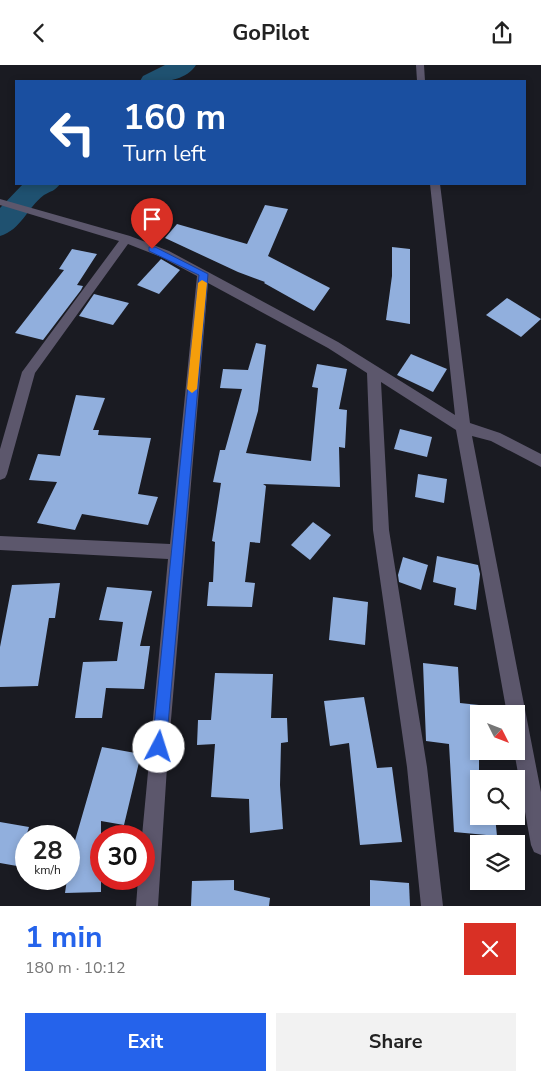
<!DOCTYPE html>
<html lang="en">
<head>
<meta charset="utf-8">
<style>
	:root { --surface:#fff; --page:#f2f2f2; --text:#222; --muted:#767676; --accent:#2563eb }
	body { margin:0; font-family:"Nunito Sans",sans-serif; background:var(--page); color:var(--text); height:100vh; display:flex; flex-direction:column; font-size:19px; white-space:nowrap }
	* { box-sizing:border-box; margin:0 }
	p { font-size:16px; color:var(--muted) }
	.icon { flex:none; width:28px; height:28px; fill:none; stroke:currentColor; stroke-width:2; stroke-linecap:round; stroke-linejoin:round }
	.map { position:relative; height:841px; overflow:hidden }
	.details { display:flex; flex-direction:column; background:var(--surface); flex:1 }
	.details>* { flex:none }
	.top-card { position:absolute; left:15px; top:15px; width:511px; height:105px; border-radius:0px; box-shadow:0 2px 8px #0003; background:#1a4fa0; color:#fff; overflow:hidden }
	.needle { width:32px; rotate:132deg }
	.controls { position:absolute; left:470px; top:640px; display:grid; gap:10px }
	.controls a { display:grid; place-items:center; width:55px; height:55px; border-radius:0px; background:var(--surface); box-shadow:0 2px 8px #0003; font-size:25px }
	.speed { position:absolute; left:15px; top:760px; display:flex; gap:10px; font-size:25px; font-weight:700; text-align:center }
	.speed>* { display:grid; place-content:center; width:65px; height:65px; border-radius:50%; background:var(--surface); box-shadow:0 2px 8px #0003; line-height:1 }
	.speed small { font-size:12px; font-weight:400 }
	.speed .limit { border:8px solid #d22; background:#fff; color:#111 }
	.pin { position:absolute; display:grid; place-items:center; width:42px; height:42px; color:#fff; margin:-51px -21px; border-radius:50% 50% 50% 0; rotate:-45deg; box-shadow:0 0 5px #0007 }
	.pin .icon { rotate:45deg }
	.me { position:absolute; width:55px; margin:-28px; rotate:5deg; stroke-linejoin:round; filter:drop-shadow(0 0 4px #0008) }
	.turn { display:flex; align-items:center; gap:18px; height:105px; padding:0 25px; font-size:22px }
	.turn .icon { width:65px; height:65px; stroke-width:2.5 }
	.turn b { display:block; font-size:35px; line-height:42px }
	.round { display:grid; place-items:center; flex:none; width:52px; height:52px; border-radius:0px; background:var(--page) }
	.overview { display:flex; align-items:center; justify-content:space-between; height:85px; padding:0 25px }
	h1 { font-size:30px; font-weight:700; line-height:38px; color:var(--accent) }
	.primary-button { display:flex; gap:10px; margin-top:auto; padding:10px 25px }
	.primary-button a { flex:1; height:58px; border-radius:0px; background:var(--accent); color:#fff; font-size:20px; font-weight:700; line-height:58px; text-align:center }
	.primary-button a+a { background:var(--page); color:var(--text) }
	header { display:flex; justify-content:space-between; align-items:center; height:65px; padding:0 25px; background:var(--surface); font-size:22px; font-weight:700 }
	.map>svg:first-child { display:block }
</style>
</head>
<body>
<header><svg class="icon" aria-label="back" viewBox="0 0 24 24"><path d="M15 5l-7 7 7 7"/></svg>GoPilot<svg class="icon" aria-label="share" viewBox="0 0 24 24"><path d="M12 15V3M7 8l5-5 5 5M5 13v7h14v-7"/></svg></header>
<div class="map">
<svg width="541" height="841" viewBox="0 0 541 841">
	<rect width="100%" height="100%" fill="#1a1b22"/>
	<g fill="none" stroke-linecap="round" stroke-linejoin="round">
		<g fill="#1f5170" fill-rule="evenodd">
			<path d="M165,0H196C184,18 159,17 140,16L143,11Z"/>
			<path d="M23,119H60C55,126 51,126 44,130C27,143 21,165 0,171V143Z"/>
		</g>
	</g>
	<g fill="#91afdd">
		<path d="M265,140L288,144L268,191L330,223L314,246L264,218L265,217L238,207L165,173L177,159L247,179Z"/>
		<path d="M392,182L410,184V259L386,255L392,211Z"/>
		<path d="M72,184L97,189L77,220L83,221L81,225L43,275L15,268L64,205L59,204Z"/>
		<path d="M161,194L180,205L159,229L137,220Z"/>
		<path d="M94,229L129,238L113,260L79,251Z"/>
		<path d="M507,233L541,254L521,272L486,250Z"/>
		<path d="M256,278L266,280L258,346L246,388L311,396L318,323L312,322L317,299L347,304L339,344L347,345L345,383L339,382L340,422L263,419L266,421L260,478L250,477L245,517L255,518L252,542L207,541L209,517H213L215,477L212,476L221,418L213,417L220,385H225L242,324L220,323L223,304L248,305Z"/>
		<path d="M411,289L447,304L433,327L397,310Z"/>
		<path d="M76,330L105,333L93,365H99L98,370L151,373L138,429L158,432L148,460L82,449L75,465L37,458L57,417L29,415L38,389L60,391Z"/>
		<path d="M400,364L432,372L427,392L394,384Z"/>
		<path d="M418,409L447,414L444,438L415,432Z"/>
		<path d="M313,457L331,470L310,495L291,480Z"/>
		<path d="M437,491L478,500L480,509L476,545L454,540L456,523L433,517Z"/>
		<path d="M403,492L428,500L421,525L399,517L398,510Z"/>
		<path d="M60,518L55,553H49L38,621L0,622V582L12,520Z"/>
		<path d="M107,522L152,526L140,581H150L144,624L106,623L102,653H75L83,597L117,596L123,557L99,555Z"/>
		<path d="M333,532L368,537L365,580L329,575Z"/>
		<path d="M423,598L458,602L460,638L479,640V751H495L497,771L454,767L449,679L426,676Z"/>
		<path d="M215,608L273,609L271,653H287L288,677L281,678L280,720L283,764L250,768L249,734L211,732L215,679L197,680L198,655H211Z"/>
		<path d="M364,632L377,703L392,702L402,777L360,780L349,678L330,681L324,636Z"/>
		<path d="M102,682L141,689L124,760L101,756V827L65,828L72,779H74Z"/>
		<path d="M0,757L29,762L17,801L0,798Z"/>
		<path d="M234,815V825L270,833L269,841H191L192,816Z"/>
		<path d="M370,815L409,818L410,841H370Z"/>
	</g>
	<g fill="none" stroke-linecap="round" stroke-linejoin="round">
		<g fill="#5c576c" fill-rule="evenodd">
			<path d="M416,0H424L425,16H417Z"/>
			<path d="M430,119H440L470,358L500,368L541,389V402L491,376L472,371L541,727V790L534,787L531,780L514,686H516V649H507L456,365L381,317L389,465L427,702L443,841H421L407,702L373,465L367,308L328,283L208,218L167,702L158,841H136L138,814H144V771H142L168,494L0,485V471L170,479L197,211L161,192L128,179L35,308L7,409L5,413L0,415V384L22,307L119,176L0,140V134L130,171L169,186L338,277L455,350Z"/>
		</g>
	</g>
	<path fill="#2563eb" stroke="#184099" d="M149,182H155L208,209L166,682L164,687L159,689L154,687L152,682L199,210L149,186Z"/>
	<path fill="#f59e0b" d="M202,215L207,218L197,324L192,328L187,324L198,218Z"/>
</svg>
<div class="controls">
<a><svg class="needle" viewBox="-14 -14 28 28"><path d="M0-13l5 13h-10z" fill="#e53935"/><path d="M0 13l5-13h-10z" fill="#767676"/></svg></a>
<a><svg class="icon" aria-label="search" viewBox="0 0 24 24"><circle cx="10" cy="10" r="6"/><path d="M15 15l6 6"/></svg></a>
<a><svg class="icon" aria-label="layers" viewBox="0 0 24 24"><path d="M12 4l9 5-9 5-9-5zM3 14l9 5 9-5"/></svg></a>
</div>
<div class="speed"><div>28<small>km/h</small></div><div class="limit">30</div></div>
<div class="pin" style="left:152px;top:184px;background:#d93025"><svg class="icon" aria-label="arrive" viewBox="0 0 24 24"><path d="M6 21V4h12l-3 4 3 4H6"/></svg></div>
<svg class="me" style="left:159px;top:682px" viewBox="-20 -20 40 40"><circle r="19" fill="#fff"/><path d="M0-13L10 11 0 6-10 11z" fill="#2563eb"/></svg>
<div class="top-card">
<div class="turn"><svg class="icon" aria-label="left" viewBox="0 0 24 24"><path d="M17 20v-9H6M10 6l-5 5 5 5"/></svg><div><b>160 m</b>Turn left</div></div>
</div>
</div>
<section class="details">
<div class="overview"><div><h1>1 min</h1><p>180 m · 10:12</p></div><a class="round" style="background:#d93025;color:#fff"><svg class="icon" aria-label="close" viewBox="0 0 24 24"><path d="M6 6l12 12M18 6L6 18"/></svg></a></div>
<div class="primary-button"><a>Exit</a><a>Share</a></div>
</section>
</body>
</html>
